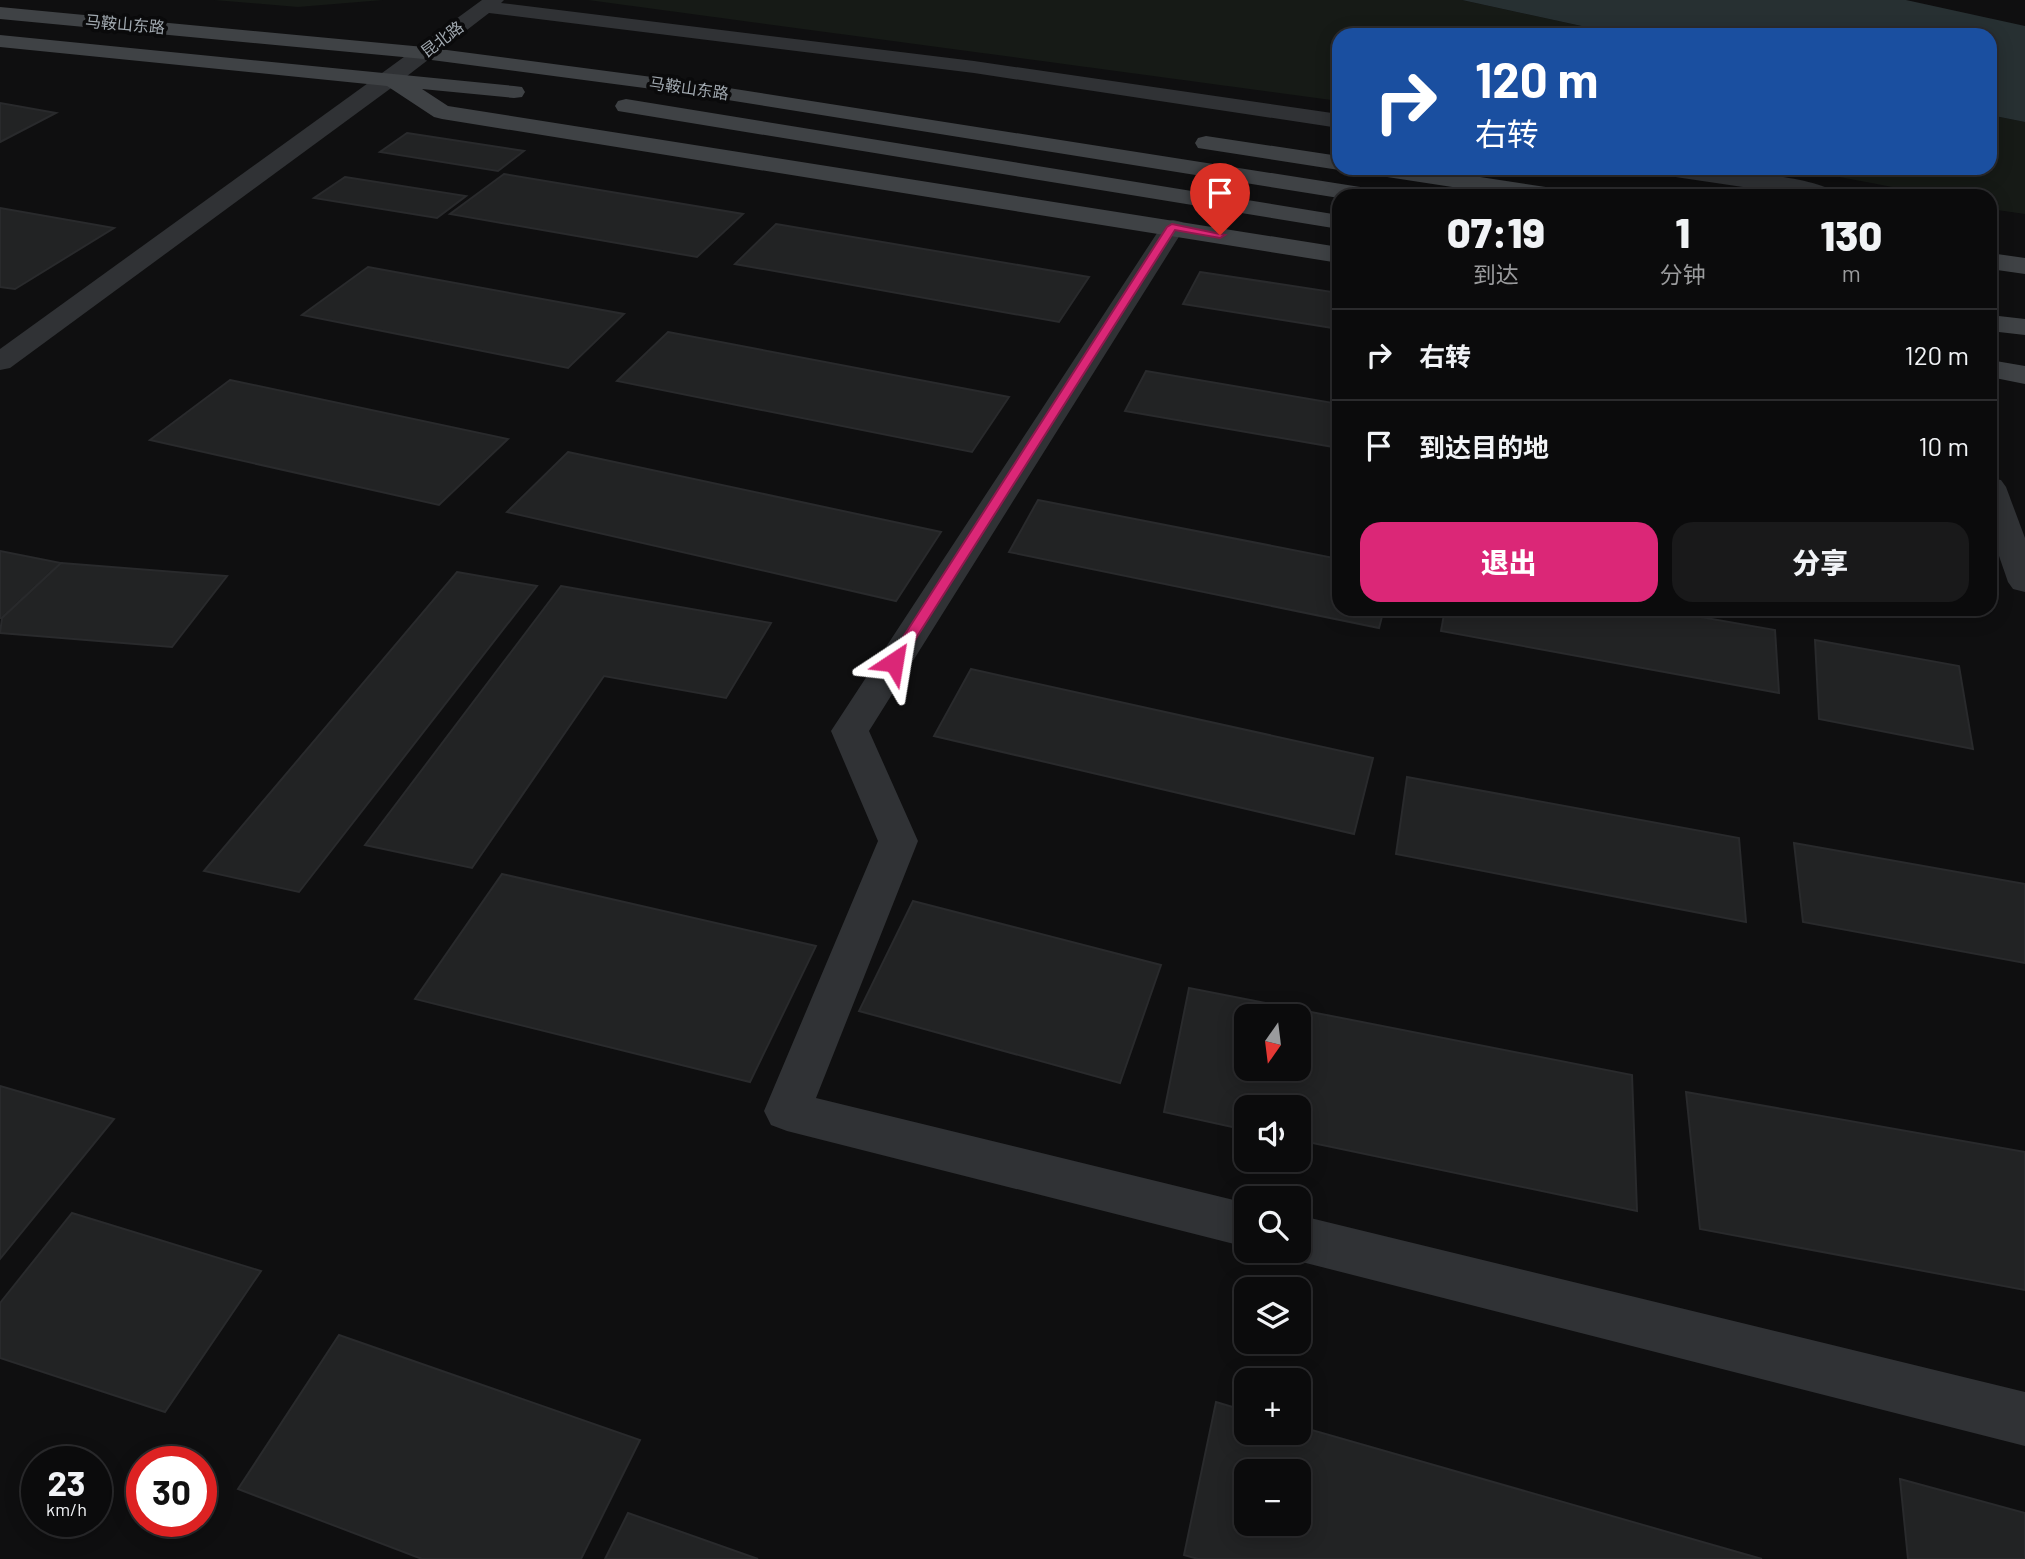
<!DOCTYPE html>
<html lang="zh">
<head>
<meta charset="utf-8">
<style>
	:root { --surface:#0b0b0c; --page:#19191a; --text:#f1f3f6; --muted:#9a9b9d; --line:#2b2b2d; --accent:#db2777 }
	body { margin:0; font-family:Barlow,"Noto Sans SC",sans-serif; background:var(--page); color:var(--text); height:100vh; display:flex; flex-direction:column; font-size:26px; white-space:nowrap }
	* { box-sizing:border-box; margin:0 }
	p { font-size:23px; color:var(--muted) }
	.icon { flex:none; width:38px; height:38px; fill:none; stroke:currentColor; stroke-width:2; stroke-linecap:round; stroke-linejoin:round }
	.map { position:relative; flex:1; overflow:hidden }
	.drawer { position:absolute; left:1332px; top:189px; width:665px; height:427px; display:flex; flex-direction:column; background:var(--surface); border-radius:21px; box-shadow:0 4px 18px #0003,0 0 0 2px var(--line) }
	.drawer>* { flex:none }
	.guide { position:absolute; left:1332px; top:28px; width:665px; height:147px; border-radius:21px; box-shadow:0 4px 18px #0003,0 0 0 2px var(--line); background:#1a4fa0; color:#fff; overflow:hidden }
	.needle { width:46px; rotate:194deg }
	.fabs { position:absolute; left:1234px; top:1004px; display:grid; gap:14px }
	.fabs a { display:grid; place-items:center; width:77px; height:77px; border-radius:14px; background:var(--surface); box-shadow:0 4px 18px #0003,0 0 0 2px var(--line); font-size:35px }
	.speed { position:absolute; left:21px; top:1446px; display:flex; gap:14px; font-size:35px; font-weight:700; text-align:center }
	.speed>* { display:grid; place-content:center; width:91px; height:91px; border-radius:50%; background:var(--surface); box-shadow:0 4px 18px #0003,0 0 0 2px var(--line); line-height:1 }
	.speed small { font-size:18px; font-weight:400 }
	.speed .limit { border:10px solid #d22; background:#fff; color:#111 }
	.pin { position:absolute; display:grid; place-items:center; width:60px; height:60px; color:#fff; margin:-72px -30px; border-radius:50% 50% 50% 0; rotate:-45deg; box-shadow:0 0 7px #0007 }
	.pin .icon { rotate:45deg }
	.me { position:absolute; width:77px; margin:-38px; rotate:33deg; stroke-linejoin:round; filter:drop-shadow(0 0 5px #0008) }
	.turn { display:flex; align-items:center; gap:24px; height:147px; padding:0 28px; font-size:32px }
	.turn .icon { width:91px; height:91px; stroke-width:2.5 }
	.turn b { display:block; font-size:49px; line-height:60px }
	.eta { display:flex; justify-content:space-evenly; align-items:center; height:119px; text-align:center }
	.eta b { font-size:42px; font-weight:800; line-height:49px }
	.action { display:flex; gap:14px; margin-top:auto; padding:14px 28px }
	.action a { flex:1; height:80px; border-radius:21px; background:var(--accent); color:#fff; font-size:28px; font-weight:800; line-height:80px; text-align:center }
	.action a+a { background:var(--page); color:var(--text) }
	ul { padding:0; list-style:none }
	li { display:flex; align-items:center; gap:21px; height:91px; padding:0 28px; border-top:2px solid var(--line) }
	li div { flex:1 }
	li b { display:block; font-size:26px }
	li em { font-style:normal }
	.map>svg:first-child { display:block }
</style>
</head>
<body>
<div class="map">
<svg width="2025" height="1559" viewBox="0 0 2025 1559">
	<rect width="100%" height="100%" fill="#0f0f10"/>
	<g fill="#161a16">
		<path d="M214,0H383L298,7Z"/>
		<path d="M588,0H1462L1623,35H1339V101Z"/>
		<path d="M1990,115L2025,122V214L1990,209V196H1940L1792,168H1990Z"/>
	</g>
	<path fill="#273032" d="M1462,0H1906L2025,26V122L1990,115V35H1623Z"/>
	<g fill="#222324" stroke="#292a2c" stroke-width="2" fill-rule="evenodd">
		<path d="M0,103L56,113L0,142Z"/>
		<path d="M407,133L524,151L498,171L380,152Z"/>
		<path d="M504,174L743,214L697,257L450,214Z"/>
		<path d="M345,177L466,196L437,218L314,198Z"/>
		<path d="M0,208L114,228L15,289L0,287Z"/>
		<path d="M776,224L1089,277L1059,322L735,264Z"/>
		<path d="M368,267L624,314L568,368L302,315Z"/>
		<path d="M1200,272L1339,293V329L1183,304Z"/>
		<path d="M668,332L1009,397L972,452L617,381Z"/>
		<path d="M1146,371L1339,404V448L1125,411Z"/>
		<path d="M230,380L508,439L439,505L150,440Z"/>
		<path d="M568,452L941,532L896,601L507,512Z"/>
		<path d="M1038,500L1339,559V609H1384L1379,628L1009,552Z"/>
		<path d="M0,551L61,563L2,618H0Z"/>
		<path d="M61,563L227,576L172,647L0,633L2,618Z"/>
		<path d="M457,572L537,586L299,892L204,871Z"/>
		<path d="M561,586L771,623L726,698L604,676L472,868L365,845Z"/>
		<path d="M1445,609H1655L1775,630L1779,693L1441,631Z"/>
		<path d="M1815,640L1959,666L1973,749L1819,719Z"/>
		<path d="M971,669L1373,758L1354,834L934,736Z"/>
		<path d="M1407,777L1739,838L1746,922L1396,854Z"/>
		<path d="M1794,843L2025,884V963L1803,922Z"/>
		<path d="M502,874L816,946L750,1082L415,999Z"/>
		<path d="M913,901L1161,965L1120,1083L859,1011Z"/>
		<path d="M1189,988L1632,1075L1637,1211L1298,1140V1108H1246V1130L1164,1112ZM1246,1017H1298V1069H1246Z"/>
		<path d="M0,1086L114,1119L0,1259Z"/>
		<path d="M1686,1092L2025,1152V1290L1700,1229Z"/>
		<path d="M72,1213L261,1271L165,1412L0,1358V1303Z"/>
		<path d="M339,1335L640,1440L581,1559H422L238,1489Z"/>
		<path d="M1216,1402L1246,1411V1433H1298V1426L1762,1559H1198L1184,1555ZM1246,1472H1298V1524H1246Z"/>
		<path d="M1900,1479L2025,1513V1559H1908Z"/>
		<path d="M628,1513L758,1559H605Z"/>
	</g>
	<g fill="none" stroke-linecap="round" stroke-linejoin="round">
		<g fill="#303235" fill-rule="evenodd">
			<path d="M390,72L398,73L401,78L398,83L10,368L0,370V349L382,73Z"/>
			<path d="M1173,220L1182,222L1185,227L869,731L918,841L816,1098L1246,1203V1247L787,1131L771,1125L764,1111L878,841L831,731L1161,227L1164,222Z"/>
			<path d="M1298,1215L2025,1392V1446L1298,1261L1279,1251H1298Z"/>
		</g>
		<g fill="#303235" fill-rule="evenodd">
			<path d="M482,0H504L501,3L974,61L1339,114V128L974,73L489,13L398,83H382L379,78L382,73Z"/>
			<path d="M1650,168C1682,168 1822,172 1838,196H1803L1662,175L1654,173Z"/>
			<path d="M1990,478L2001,480L2006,487L2025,538V592L2013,589L2008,582L1990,530Z"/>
		</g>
		<g fill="#3f4245" fill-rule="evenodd">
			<path d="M0,7L424,47L690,82L1373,189L1382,191L1385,196L1339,198L690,94L424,59L0,19Z"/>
			<path d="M0,35L514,86L522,87L525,92L522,97L514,98L422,89L448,106L1339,247V263L442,119L434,117L387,86L0,47Z"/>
			<path d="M626,99L1339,215V229L618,111L615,106L618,101Z"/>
			<path d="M1206,136L1339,156V168H1347L1339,170L1198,148L1195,143L1198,138Z"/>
			<path d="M1362,168H1421L1559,189L1568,191L1571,196H1511L1374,175L1366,173Z"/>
			<path d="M1990,253L2025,258V274L1990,269Z"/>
			<path d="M1990,315L2025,319V335L1990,331Z"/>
			<path d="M1990,360L2025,366V384L1990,377Z"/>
		</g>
	</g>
	<path fill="#db2777" stroke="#8e194d" stroke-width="2" d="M1172,224L1225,235L1220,238L1175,230L899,665H889L887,662L889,659L1167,227Z"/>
	<g text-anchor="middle" stroke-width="7" stroke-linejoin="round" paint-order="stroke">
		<g font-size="16" fill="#a1a9b0" stroke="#0a0a0b">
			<text transform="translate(125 24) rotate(5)" y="6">马鞍山东路</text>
			<text transform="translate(442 39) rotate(-37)" y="6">昆北路</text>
			<text transform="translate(689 88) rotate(8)" y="6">马鞍山东路</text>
		</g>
	</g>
</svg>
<div class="fabs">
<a><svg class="needle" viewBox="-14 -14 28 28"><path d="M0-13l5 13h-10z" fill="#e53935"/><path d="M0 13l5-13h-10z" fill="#9a9b9d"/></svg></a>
<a><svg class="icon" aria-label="sound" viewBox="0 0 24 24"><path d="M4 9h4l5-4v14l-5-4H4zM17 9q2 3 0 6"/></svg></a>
<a><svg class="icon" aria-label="search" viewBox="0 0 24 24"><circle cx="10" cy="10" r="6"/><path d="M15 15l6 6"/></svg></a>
<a><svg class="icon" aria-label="layers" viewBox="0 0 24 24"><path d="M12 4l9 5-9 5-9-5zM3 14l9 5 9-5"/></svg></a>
<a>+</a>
<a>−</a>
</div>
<div class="speed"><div>23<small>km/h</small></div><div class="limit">30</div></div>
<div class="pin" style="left:1220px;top:235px;background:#d93025"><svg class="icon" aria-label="arrive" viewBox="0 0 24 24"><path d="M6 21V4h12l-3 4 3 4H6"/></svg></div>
<svg class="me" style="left:894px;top:662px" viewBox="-20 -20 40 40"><path d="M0-17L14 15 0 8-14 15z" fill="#db2777" stroke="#fff" stroke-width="4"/></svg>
<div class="guide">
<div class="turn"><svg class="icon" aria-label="right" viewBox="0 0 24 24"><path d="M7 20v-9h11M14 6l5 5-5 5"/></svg><div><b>120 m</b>右转</div></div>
</div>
<section class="drawer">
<div class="eta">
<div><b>07:19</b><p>到达</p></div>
<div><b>1</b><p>分钟</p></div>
<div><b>130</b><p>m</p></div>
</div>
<ul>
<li><svg class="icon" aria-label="right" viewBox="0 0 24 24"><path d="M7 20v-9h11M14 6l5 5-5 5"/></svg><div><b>右转</b></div><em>120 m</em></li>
<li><svg class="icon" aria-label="arrive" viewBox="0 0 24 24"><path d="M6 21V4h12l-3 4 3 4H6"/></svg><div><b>到达目的地</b></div><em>10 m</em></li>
</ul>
<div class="action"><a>退出</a><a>分享</a></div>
</section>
</div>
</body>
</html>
